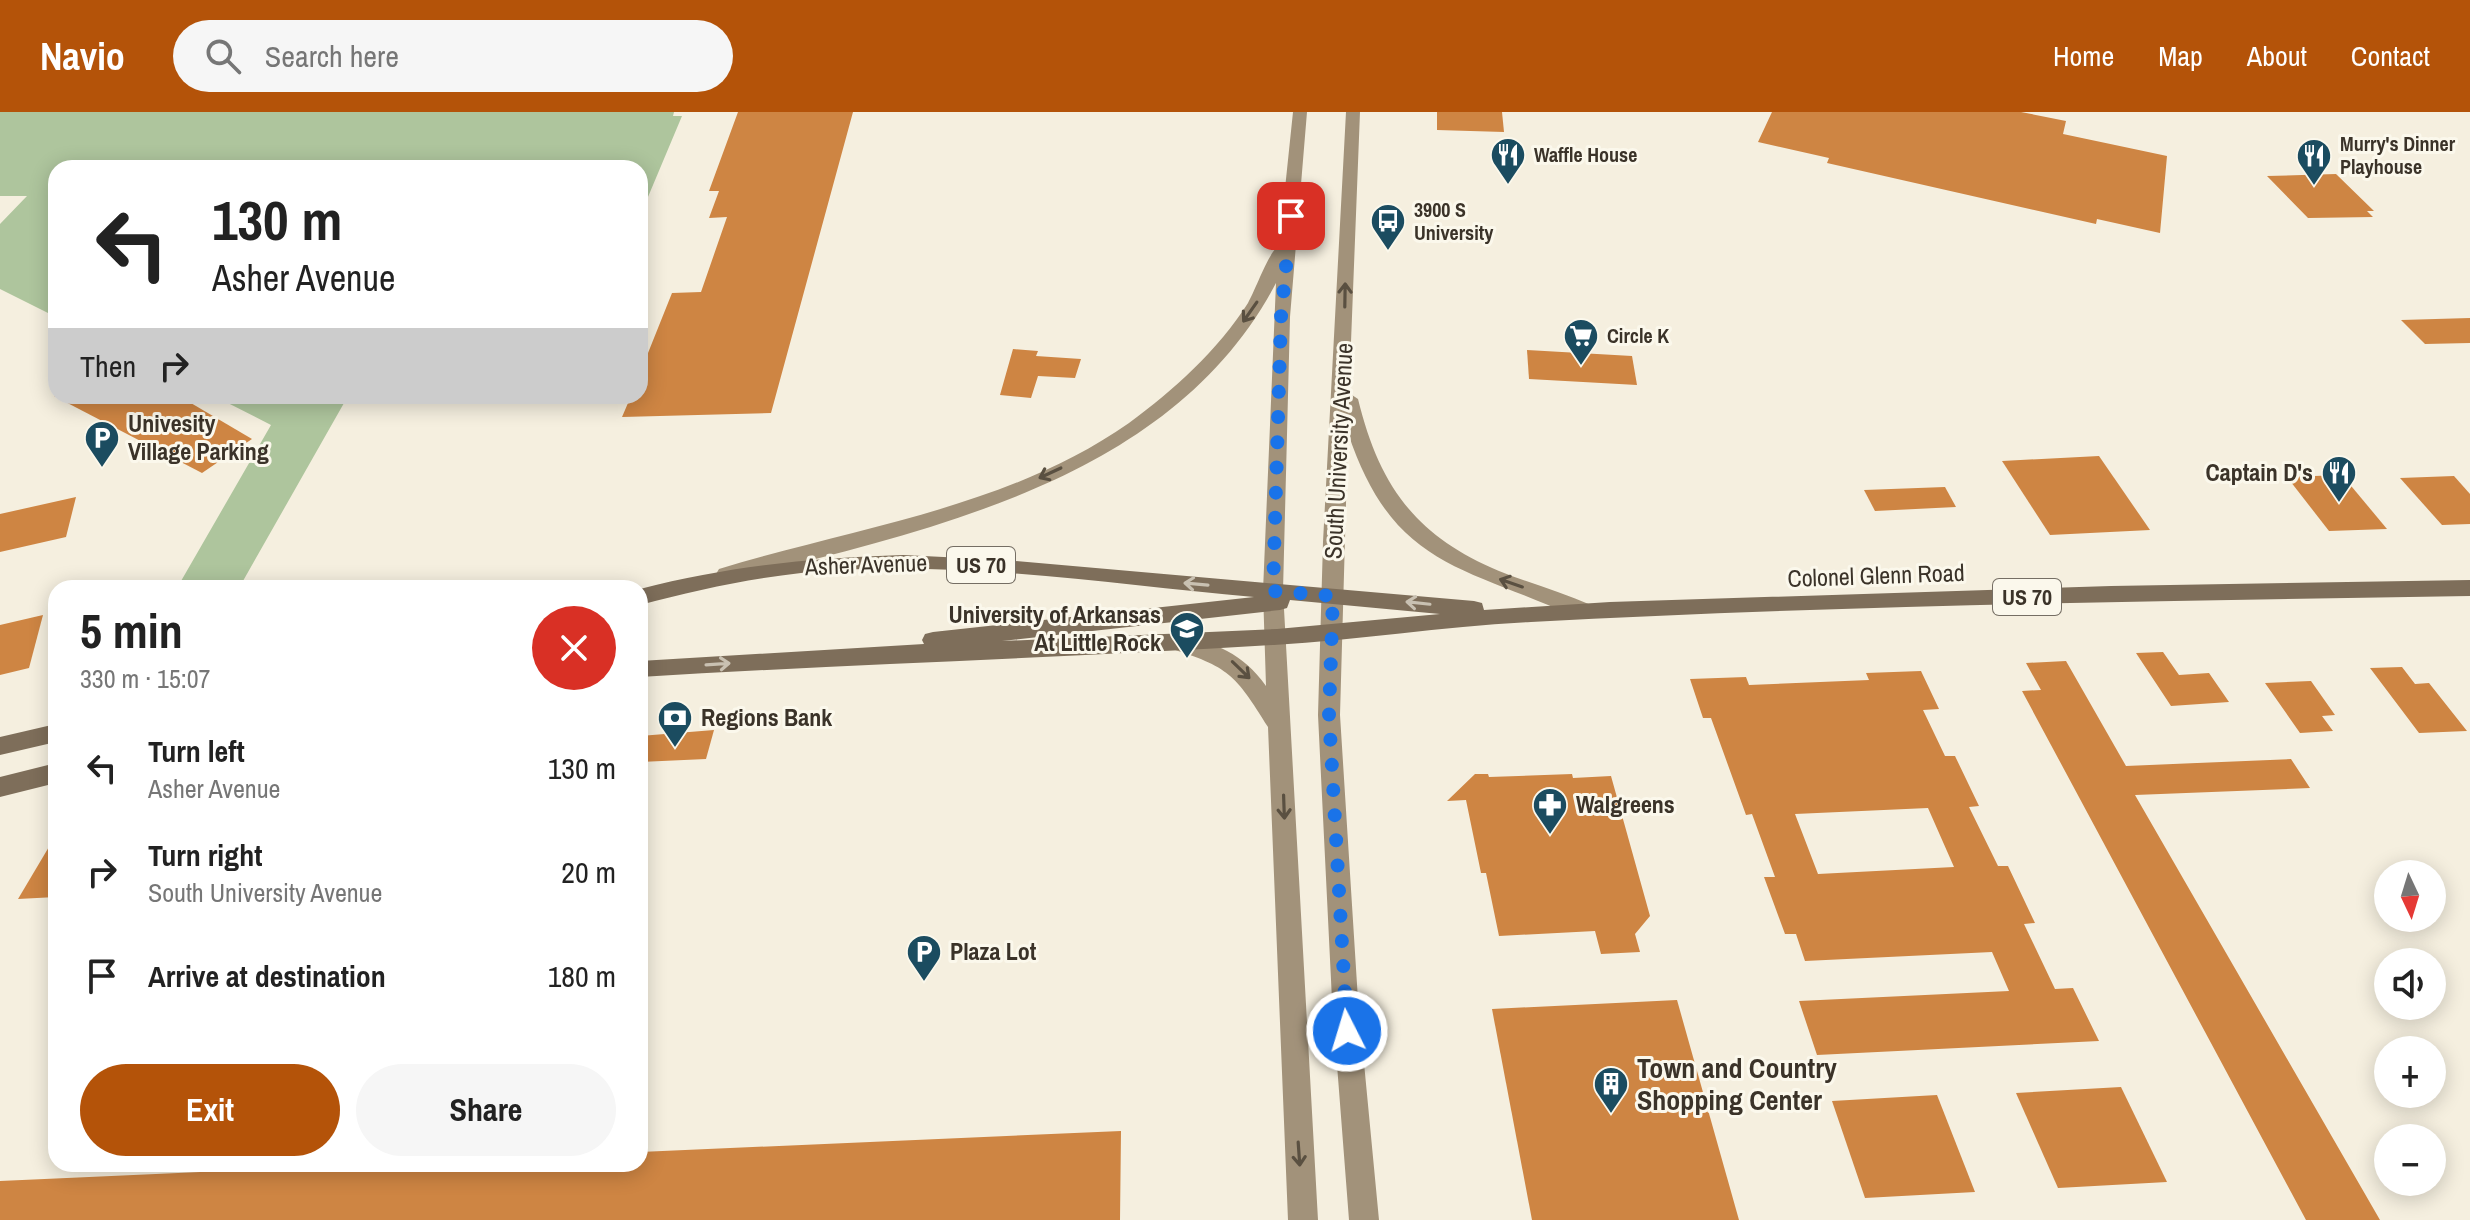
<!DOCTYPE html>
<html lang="en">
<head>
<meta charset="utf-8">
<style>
	:root { --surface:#fff; --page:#f6f6f6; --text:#222; --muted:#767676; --accent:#b45309 }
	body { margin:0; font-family:"Archivo Narrow",sans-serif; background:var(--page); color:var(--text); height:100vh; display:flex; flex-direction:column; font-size:30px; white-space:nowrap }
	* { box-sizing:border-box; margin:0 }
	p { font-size:26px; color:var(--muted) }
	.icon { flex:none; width:44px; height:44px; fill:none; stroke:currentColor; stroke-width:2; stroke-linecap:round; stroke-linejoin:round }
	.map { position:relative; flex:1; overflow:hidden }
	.drawer { position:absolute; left:48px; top:468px; width:600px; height:592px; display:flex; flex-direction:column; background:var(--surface); border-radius:24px; box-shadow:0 4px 20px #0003 }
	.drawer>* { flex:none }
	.top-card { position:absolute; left:48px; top:48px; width:600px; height:244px; border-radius:24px; box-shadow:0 4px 20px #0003; background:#fff; color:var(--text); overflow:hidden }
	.needle { width:52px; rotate:176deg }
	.controls { position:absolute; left:2374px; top:748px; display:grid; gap:16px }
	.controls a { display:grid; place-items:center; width:72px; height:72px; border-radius:50%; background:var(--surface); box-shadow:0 4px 20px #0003; font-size:40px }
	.pin { position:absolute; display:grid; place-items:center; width:68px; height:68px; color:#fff; margin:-34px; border-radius:16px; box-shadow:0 4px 12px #0006 }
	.me { position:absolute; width:88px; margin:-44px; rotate:355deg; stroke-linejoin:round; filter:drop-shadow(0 0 6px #0008) }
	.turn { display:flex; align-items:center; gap:28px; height:168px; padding:0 32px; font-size:36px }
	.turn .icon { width:104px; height:104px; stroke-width:2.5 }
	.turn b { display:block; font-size:56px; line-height:68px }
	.then { display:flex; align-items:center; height:76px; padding:0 32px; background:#0003; gap:16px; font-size:30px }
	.round { display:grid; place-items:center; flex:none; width:84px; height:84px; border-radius:42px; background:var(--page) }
	.head { display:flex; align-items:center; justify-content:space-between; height:136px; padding:0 32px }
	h1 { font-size:48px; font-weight:700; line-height:60px }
	.primary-button { display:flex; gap:16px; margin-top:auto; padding:16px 32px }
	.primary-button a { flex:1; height:92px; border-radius:48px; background:var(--accent); color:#fff; font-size:32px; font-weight:700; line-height:92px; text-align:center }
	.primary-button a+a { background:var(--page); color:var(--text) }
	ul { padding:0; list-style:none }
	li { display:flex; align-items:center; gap:24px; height:104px; padding:0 32px }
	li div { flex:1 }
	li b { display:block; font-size:30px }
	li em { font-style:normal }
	header { display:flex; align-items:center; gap:48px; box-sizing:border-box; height:112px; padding:0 40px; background:var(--accent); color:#fff }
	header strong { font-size:38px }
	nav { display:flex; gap:44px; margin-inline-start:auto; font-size:28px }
	.search { width:560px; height:72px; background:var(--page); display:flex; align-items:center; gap:20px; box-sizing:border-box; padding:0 28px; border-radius:44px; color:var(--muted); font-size:30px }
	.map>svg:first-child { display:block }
</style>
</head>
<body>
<header>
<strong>Navio</strong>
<div class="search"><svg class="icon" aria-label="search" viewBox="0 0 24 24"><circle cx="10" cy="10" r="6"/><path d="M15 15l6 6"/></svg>Search here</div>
<nav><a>Home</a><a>Map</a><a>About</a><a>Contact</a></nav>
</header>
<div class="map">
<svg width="2470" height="1108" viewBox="0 0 2470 1108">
	<rect width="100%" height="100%" fill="#f5efdf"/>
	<g fill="#aec59d">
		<path d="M0,0H674L673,4H682L640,104V56H56V205L0,177V112L27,84H0Z"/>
		<path d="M214,284H348L239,476H177L271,313Z"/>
	</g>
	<g fill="#ce8543" fill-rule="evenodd">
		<path d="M738,0H853L771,301L622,305L631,284H640V261L672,181L701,180L727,105L709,106L719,79H709Z"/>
		<path d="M1437,0H1502L1504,20L1437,18Z"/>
		<path d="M1772,0H2021L2066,9L2063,22L2167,44L2160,121L2097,107L2096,112L1827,51L1829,46L1758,30Z"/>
		<path d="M2336,62L2374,99H2367L2373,105L2308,106L2267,64Z"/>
		<path d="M2470,206V231L2425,232L2401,208Z"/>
		<path d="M1013,237L1038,239L1036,244L1081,247L1075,266L1038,264L1031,286L1000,283Z"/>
		<path d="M1527,238L1632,244L1637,273L1529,267Z"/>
		<path d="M54,284H179L252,327L202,361Z"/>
		<path d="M2099,344L2150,418L2050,423L2002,349Z"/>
		<path d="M2342,363L2387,417L2329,419L2287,365Z"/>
		<path d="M2454,364L2470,382V412L2442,413L2400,366Z"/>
		<path d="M1945,375L1956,395L1875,399L1864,378Z"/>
		<path d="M76,385L66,425L0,440V402Z"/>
		<path d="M43,503L29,556L0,563V513Z"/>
		<path d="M2163,540L2179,563L2209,561L2229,590L2171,594L2136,541Z"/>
		<path d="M2066,549L2126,654L2291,647L2310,676L2135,683L2380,1108H2306L2022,579L2041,578L2026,551Z"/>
		<path d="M2402,555L2415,572L2429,571L2467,619L2419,621L2370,556Z"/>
		<path d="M1921,559L1939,597L1923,598L1945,644H1955L1979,694L1969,695L1998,754H2008L2035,811L2024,812L2055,877L2073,876L2099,929L1817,943L1799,889L2009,879L1992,840L1805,849L1796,822H1785L1764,765H1775L1752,702L1746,703L1711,606H1703L1690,567L1746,565L1749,573L1869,568L1866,561ZM1928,696L1954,755L1818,762L1795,702Z"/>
		<path d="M2311,569L2335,603L2322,604L2333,619L2300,621L2265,571Z"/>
		<path d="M714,618L706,647L640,650V624Z"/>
		<path d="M1475,662H1488L1489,665L1572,662L1573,666L1611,664L1650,804L1635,822L1640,840L1601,842L1595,819L1499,824L1486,761H1481L1466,688L1447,689Z"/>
		<path d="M56,723V785L18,787Z"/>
		<path d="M1677,888L1739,1108H1532L1492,897Z"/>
		<path d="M2121,975L2167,1070L2058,1076L2016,981Z"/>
		<path d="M1937,983L1975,1080L1865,1086L1832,989Z"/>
		<path d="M1121,1019L1120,1108H0V1069L380,1052H640V1040Z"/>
	</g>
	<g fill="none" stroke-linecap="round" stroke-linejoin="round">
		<g fill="#a2927a" fill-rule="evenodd">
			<path d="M1293,0H1307L1290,205L1283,479L1318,1108H1288L1268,615C1235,562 1229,555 1169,536L1166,530L1169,524L1177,522C1215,531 1243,541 1266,574L1263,479L1276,171C1171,371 925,418 726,470L719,467L716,462L719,457C856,415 1008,396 1129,311C1174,278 1218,238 1248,191C1255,179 1270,137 1279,134Z"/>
			<path d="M1346,0H1360L1349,281L1358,287C1379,373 1415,424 1499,459C1529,471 1561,480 1591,493L1594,499L1591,505H1575C1463,453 1393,456 1348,321L1340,603L1358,888L1379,1108H1349L1332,888L1318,603L1323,430Z"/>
		</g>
		<g fill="#7e6e5a" fill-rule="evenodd">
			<path d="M903,443L1004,448L1474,489L1482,491L1484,498L1610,490L2111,474L2470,468V484C2157,489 1844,493 1531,510C1445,514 1360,528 1274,533C1063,546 851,552 640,565V549L924,532L922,528L925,522L933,520L1254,485C1105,472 950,446 801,461C747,467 692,479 640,493V477C730,454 810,446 903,443ZM1290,488L1440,502L1277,517L1002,529L1280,498L1287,496Z"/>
			<path d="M56,612V630L0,643V625Z"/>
			<path d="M56,651V671L0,685V665Z"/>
		</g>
	</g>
	<defs><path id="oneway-shaft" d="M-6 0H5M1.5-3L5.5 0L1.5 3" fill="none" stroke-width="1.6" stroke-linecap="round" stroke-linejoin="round" transform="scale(2)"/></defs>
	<g stroke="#5a5041">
		<use href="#oneway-shaft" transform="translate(1345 183) rotate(-89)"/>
		<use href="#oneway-shaft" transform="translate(1250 200) rotate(125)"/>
		<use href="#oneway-shaft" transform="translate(1050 361) rotate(155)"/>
		<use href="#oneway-shaft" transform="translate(1511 471) rotate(-161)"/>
		<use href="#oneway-shaft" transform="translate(1241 558) rotate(44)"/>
		<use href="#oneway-shaft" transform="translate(1284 695) rotate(88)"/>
		<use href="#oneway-shaft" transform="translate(1299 1042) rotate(86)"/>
	</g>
	<g stroke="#c9c1b2">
		<use href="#oneway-shaft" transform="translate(1196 472) rotate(-175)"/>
		<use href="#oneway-shaft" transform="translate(1418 491) rotate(-174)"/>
		<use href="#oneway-shaft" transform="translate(718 552) rotate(-4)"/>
	</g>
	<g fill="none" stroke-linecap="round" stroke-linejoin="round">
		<path stroke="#1a73e8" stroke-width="14" stroke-dasharray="0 25.2" d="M1291,104L1281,205L1273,479L1333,484L1329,603L1347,919"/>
	</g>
	<defs>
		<symbol id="restaurant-pin" viewBox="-11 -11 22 30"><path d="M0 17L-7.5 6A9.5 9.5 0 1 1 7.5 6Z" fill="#1b4c60" stroke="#fbf8ec"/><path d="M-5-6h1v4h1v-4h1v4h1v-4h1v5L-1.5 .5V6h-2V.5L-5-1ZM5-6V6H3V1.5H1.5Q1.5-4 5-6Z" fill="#fff"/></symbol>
		<symbol id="bus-pin" viewBox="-11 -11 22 30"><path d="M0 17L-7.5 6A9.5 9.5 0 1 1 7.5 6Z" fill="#1b4c60" stroke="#fbf8ec"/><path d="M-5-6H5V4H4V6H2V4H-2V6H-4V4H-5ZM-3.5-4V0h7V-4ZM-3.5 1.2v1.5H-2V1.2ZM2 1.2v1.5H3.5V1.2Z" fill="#fff"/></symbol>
		<symbol id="supermarket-pin" viewBox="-11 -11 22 30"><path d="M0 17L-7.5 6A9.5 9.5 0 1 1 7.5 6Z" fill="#1b4c60" stroke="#fbf8ec"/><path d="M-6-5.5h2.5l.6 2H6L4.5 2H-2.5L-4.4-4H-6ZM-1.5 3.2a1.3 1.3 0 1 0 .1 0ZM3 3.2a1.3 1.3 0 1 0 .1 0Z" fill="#fff"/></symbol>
		<symbol id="parking-pin" viewBox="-11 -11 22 30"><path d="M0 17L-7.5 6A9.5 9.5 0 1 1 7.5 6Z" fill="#1b4c60" stroke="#fbf8ec"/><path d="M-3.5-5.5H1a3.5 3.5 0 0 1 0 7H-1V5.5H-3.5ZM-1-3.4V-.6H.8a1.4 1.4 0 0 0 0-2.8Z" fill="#fff"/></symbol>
		<symbol id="university-pin" viewBox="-11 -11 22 30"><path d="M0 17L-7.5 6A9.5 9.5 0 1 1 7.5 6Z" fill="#1b4c60" stroke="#fbf8ec"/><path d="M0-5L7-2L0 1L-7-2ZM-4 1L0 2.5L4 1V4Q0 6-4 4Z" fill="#fff"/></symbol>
		<symbol id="bank-pin" viewBox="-11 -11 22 30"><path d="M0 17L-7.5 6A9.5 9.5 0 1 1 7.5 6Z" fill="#1b4c60" stroke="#fbf8ec"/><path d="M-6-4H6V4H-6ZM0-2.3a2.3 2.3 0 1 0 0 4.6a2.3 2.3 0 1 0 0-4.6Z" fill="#fff"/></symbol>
		<symbol id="pharmacy-pin" viewBox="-11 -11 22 30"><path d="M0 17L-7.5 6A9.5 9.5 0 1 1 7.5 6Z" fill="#1b4c60" stroke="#fbf8ec"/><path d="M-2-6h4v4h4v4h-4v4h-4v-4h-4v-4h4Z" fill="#fff"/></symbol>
		<symbol id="building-pin" viewBox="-11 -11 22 30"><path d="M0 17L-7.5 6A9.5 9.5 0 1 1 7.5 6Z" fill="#1b4c60" stroke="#fbf8ec"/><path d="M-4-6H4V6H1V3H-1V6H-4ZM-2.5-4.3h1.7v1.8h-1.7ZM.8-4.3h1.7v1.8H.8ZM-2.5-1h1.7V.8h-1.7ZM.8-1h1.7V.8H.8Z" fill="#fff"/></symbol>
	</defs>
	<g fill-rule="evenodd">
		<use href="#restaurant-pin" x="1488" y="23" width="40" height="54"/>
		<use href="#restaurant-pin" x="2294" y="24" width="40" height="54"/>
		<use href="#bus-pin" x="1368" y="89" width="40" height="54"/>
		<use href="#supermarket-pin" x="1561" y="204" width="40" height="54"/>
		<use href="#parking-pin" x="82" y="306" width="40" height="54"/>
		<use href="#restaurant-pin" x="2319" y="341" width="40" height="54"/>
		<use href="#university-pin" x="1167" y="497" width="40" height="54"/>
		<use href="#bank-pin" x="655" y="586" width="40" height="54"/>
		<use href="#pharmacy-pin" x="1530" y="673" width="40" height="54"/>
		<use href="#parking-pin" x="904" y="820" width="40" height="54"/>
		<use href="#building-pin" x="1591" y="952" width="40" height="54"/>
	</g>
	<g text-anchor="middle" stroke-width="6" stroke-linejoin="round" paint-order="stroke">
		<g font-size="20" font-weight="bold" fill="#3b3329" stroke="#fbf8ec" text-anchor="start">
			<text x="2340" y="39">Murry's Dinner<tspan x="2340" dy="23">Playhouse</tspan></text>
			<text x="1534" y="50">Waffle House</text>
			<text x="1414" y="105">3900 S<tspan x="1414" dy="23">University</tspan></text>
			<text x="1607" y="231">Circle K</text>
		</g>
		<g fill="#fbf8ec" stroke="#756e64" stroke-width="2">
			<rect x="947" y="435" width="68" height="36" rx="6"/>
			<rect x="1993" y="467" width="68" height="36" rx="6"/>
		</g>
		<g font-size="22" font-weight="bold" fill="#3b3329">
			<text x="981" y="461">US 70</text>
			<text x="2027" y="493">US 70</text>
		</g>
		<g font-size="24" font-weight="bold" fill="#3b3329" stroke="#fbf8ec" text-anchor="start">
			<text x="128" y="320">Univesity<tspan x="128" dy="28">Village Parking</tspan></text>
			<text x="2313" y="369" text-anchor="end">Captain D's</text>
			<text x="1161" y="511" text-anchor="end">University of Arkansas<tspan x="1161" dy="28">At Little Rock</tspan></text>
			<text x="701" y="614">Regions Bank</text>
			<text x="1576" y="701">Walgreens</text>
			<text x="950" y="848">Plaza Lot</text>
		</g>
		<g font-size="24" fill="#3b3329" stroke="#fbf8ec">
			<text transform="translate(1339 339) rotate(-87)" y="8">South University Avenue</text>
			<text transform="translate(866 453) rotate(-2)" y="8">Asher Avenue</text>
			<text transform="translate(1876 464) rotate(-2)" y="8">Colonel Glenn Road</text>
		</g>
		<g font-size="28" font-weight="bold" fill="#3b3329" stroke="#fbf8ec" text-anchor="start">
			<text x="1637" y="966">Town and Country<tspan x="1637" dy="32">Shopping Center</tspan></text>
		</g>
	</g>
</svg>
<div class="controls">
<a><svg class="needle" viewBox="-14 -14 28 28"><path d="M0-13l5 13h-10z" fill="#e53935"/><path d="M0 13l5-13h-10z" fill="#767676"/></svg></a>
<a><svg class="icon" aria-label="sound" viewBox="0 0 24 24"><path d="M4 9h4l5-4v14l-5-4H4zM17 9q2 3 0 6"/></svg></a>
<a>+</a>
<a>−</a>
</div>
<div class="pin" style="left:1291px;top:104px;background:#d93025"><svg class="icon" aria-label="arrive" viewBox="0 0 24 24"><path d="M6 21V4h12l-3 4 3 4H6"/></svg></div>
<svg class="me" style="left:1347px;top:919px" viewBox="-20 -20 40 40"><circle r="17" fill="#1a73e8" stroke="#fff" stroke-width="3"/><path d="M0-11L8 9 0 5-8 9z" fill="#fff"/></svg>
<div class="top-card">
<div class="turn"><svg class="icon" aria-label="left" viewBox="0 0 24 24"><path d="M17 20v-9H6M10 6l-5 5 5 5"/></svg><div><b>130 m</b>Asher Avenue</div></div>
<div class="then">Then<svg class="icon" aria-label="right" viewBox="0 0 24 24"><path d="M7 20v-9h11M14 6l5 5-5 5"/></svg></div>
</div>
<section class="drawer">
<div class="head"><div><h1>5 min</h1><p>330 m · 15:07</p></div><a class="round" style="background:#d93025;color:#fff"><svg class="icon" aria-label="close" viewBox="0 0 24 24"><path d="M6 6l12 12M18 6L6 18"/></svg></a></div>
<ul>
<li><svg class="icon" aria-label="left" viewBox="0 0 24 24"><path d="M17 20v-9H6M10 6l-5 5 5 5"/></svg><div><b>Turn left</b><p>Asher Avenue</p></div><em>130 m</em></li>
<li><svg class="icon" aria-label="right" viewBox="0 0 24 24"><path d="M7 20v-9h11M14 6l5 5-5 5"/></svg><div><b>Turn right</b><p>South University Avenue</p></div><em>20 m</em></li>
<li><svg class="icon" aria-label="arrive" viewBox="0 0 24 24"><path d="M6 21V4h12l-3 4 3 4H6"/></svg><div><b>Arrive at destination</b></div><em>180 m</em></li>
</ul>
<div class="primary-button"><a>Exit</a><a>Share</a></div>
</section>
</div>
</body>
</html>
